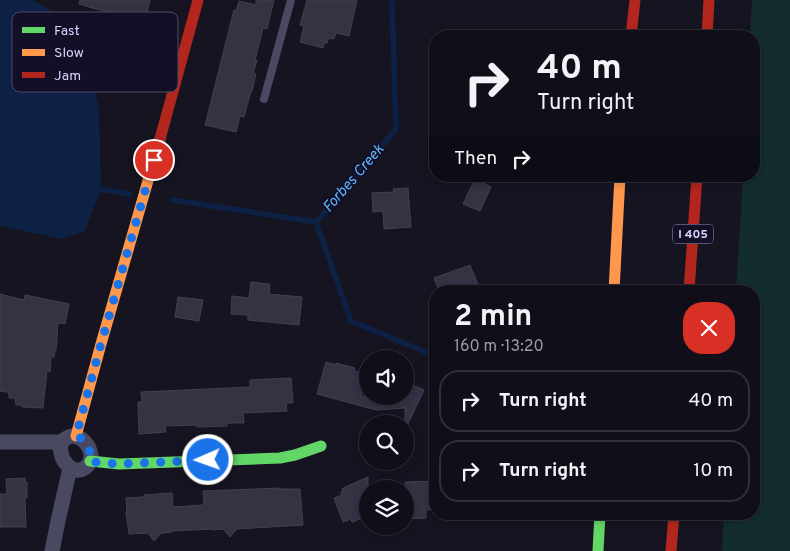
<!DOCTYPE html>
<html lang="en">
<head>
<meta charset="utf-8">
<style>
	:root { --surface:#100f19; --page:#191822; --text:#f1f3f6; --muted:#9c9ca2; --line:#302f38 }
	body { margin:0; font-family:Overpass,sans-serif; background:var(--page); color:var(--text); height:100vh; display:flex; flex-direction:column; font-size:19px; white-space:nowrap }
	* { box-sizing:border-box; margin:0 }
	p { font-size:16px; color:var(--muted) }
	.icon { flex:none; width:28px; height:28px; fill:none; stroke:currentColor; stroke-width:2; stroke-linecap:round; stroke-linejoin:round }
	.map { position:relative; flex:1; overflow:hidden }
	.panel { position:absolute; left:429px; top:285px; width:331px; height:235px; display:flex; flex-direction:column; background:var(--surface); border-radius:20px; box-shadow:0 2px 8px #0003,0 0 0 1px var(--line) }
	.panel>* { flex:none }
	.banner { position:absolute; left:429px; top:30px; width:331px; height:152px; border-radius:20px; box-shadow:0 2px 8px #0003,0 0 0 1px var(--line); background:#100f19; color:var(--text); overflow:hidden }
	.controls { position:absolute; left:359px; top:350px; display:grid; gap:10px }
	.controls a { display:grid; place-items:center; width:55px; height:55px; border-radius:50%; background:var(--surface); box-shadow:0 2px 8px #0003,0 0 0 1px var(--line); font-size:25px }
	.pin { position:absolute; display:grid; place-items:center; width:42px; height:42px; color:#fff; margin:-21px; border:2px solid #fff; border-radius:50%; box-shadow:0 1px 5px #0007 }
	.me { position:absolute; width:55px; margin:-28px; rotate:268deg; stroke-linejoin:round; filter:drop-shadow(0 0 4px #0008) }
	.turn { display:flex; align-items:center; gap:18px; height:105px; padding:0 25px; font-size:22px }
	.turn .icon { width:65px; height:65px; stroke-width:2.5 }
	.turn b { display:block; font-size:35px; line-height:42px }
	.then { display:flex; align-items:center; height:48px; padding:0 25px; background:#0003; gap:10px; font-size:19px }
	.round { display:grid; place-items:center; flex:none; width:52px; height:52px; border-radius:20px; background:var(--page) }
	.headline { display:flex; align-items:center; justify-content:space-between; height:85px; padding:0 25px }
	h1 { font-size:30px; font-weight:700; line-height:38px }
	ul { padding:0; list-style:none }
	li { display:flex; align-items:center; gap:15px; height:62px; margin:0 10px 8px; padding:0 15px; border:2px solid var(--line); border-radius:20px }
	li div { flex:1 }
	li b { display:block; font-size:19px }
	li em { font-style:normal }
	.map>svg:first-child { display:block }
</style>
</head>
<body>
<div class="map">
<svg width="790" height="551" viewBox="0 0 790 551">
	<rect width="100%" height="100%" fill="#161421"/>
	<path fill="#132c2d" d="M752,0H790V551H722L724,514H754V291H736L743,176H754V36H750Z"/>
	<path fill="#0d2144" d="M0,0H32L71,21L85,57L99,107L101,189L85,231L62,239L0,226Z"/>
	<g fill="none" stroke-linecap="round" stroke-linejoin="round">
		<g stroke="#0d2144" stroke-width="5.5">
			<path d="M392,0L396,129L316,222L351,321L435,356"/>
			<path d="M97,184L101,189L130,194"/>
			<path d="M173,200L316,222"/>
		</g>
	</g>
	<g fill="#343243" stroke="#433f54">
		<path d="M80,0H150L145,20L125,14L124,17L79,4Z"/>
		<path d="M256,0H274L267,29L263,28L255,60H257L253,73L256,74L252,91H251L244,117L240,116L236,132L205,125L234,10L236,11L239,1L256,5Z"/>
		<path d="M307,0H357L349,36L336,33L334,39L329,38L327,43H324L323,48L300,42L304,26L300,25Z"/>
		<path d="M475,179L491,187L480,211L463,204Z"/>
		<path d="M408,188L411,227L384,229L383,211L373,212L372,193L394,192L393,189Z"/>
		<path d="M470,265L479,287L476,288L478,291H439L434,278Z"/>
		<path d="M251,282L270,284L269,294L302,297L299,325L248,320V315L231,314L232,296L249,298Z"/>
		<path d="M0,294L24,300L25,295L69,304L65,324L58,323L56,350H55L54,357H51L50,372L47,371L43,408L22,407V405H16L15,398H9V393L7,392L0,391Z"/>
		<path d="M178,297L203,300L199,321L175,317Z"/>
		<path d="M326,362L336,365V363L355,368L354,371L367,374L361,396H405V381L424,390L405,430V408L376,410L317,394Z"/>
		<path d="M291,378L293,403H286L287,411L243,413L244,423H227V426L197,427V425L165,426L166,432L139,434L138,402H142L141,392L250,387V380Z"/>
		<path d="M368,477V516L352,522L351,519L343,522L334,498L342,495L341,492L343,491L342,489L345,487Z"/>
		<path d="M25,478V482H27V498H25L26,527H0V494H7L6,479Z"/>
		<path d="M435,481V509L426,510V518L405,519V482Z"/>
		<path d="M280,488V489H300L303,525L237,529L230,537L223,529L213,530V529L172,531V532L161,533L154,541L148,533L129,534L126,512H127L126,498L144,497V495L172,493L173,507L204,505L203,491Z"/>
	</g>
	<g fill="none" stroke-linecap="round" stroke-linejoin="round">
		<path stroke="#4a4962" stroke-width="8" d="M264,99L291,0"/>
		<g stroke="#4a4962" stroke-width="15">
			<path d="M71,436C82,436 90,445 91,456C91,460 90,463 87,466C73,480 55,455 62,442C64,439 68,437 71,436Z"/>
			<path d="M0,442H62"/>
			<path d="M52,551L58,521L70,468"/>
		</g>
		<g stroke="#63d668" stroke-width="11">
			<path d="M90,461L119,464L280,458L295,455L321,446"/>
			<path d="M598,551L600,514"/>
		</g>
		<g stroke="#ff974d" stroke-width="11">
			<path d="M614,291L620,176"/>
			<path d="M76,436L101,344L160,139"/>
		</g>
		<g stroke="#b3261e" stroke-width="11">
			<path d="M631,36L635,0"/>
			<path d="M707,36L709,0"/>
			<path d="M160,139L198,0"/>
			<path d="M689,291L697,176"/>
			<path d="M671,551L674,514"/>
		</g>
	</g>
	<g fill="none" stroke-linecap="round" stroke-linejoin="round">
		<path stroke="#1a73e8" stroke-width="9" stroke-dasharray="0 16.2" d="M154,160L101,344L76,436C86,439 92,451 90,461L94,462L119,464L208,460"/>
	</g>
	<g text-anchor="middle" stroke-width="4.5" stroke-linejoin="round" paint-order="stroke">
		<rect fill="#130f26" stroke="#9e99be" stroke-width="1" x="673" y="224.5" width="40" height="19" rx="4"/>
		<g font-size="12" font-weight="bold" fill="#d9d4ff">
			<text x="693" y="238">I 405</text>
		</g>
		<g font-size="15" font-style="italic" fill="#62b6ff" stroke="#130f26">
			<text transform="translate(353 178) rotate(-49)" y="5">Forbes Creek</text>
		</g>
	</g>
	<rect x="12" y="12" width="166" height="80" rx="8" fill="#130f26" stroke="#4e4a67" stroke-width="1"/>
	<rect x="22" y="27" width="23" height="6" fill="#63d668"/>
	<rect x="22" y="49" width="23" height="7" fill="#ff974d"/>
	<rect x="22" y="72" width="23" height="6" fill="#b3261e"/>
	<g font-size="14" fill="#d9d4ff">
		<text x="54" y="35">Fast</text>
		<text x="54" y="57">Slow</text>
		<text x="54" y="80">Jam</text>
	</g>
</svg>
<div class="controls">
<a><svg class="icon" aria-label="sound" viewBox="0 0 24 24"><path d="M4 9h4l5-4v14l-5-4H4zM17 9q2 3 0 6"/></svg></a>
<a><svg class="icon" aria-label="search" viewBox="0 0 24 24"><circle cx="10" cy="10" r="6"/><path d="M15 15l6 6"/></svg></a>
<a><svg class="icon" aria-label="layers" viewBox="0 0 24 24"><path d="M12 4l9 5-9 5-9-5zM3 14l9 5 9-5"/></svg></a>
</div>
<div class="pin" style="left:154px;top:160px;background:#d93025"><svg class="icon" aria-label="arrive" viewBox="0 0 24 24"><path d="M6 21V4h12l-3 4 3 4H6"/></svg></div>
<svg class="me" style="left:208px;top:460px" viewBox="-20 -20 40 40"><circle r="17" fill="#1a73e8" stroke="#fff" stroke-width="3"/><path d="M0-11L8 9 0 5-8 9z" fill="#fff"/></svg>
<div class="banner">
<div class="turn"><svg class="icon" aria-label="right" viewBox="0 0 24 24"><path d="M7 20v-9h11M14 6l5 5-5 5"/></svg><div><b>40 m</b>Turn right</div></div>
<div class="then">Then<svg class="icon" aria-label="right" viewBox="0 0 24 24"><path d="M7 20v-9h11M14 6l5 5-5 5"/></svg></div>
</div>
<section class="panel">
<div class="headline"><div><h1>2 min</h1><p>160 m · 13:20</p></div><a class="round" style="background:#d93025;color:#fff"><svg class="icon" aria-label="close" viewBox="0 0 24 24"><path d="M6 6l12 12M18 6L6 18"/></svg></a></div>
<ul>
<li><svg class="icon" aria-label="right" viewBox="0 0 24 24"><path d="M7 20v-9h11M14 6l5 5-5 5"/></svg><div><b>Turn right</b></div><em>40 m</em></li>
<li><svg class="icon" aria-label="right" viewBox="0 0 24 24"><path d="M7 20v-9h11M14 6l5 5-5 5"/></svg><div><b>Turn right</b></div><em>10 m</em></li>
</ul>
</section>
</div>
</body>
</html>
